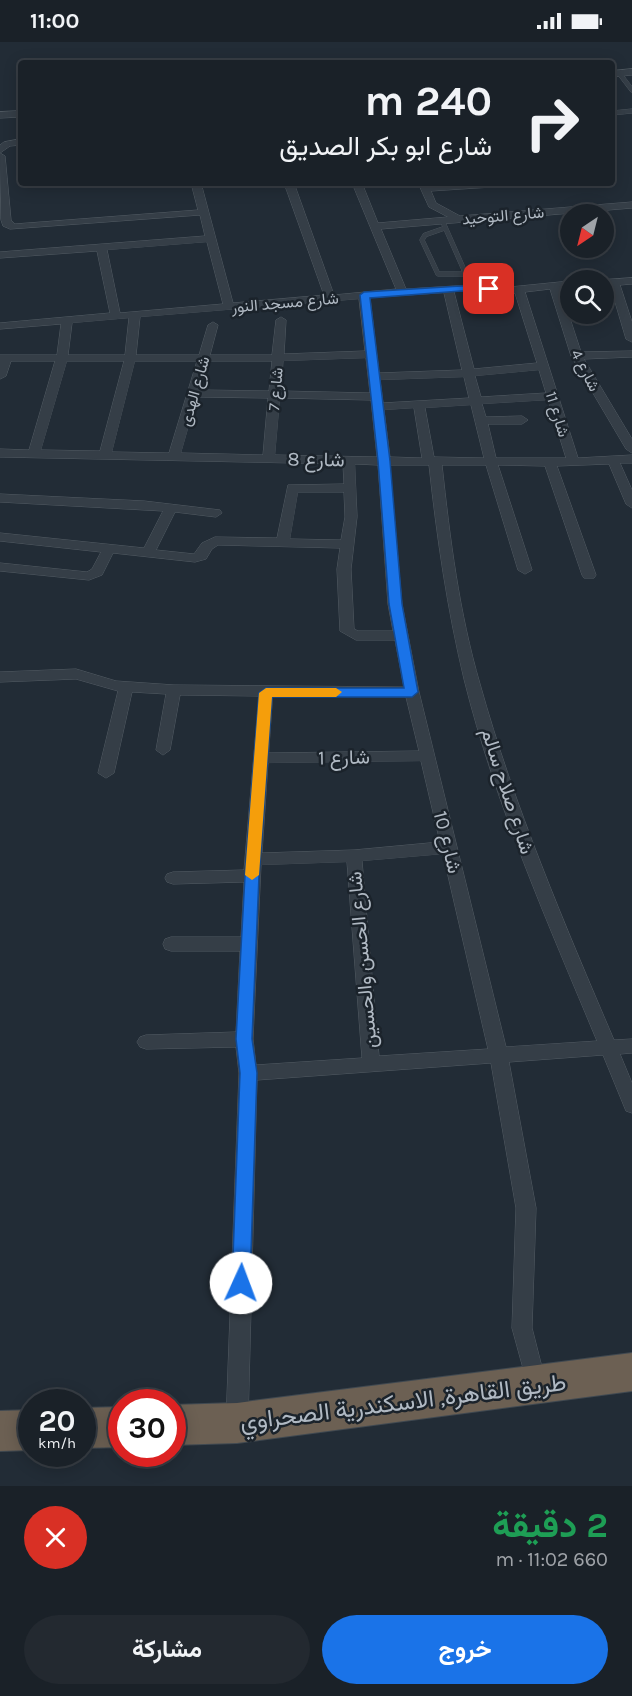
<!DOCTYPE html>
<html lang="ar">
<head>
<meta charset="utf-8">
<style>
	:root { --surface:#1a2128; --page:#232930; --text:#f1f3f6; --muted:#9fa3a8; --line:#383e45; --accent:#1a73e8 }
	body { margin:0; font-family:Karla,Vazirmatn,sans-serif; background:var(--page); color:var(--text); direction:rtl; height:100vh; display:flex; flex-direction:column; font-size:22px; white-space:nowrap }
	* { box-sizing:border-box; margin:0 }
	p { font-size:20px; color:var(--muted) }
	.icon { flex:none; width:33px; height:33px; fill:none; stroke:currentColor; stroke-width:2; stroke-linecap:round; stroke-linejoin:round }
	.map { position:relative; height:1444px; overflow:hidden; direction:ltr }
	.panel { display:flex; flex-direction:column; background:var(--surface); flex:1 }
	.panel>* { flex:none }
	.top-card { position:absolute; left:18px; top:18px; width:597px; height:126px; border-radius:6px; box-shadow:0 3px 15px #0003,0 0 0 2px var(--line); direction:rtl; background:#1a2128; color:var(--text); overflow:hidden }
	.needle { width:39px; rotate:215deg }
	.tools { position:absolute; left:560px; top:162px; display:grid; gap:12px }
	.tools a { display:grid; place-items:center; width:54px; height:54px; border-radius:50%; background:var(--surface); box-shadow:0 3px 15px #0003,0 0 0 2px var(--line); font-size:30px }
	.speed { position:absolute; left:18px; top:1347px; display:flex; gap:12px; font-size:30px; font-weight:700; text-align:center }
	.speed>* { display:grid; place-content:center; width:78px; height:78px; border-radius:50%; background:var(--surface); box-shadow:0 3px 15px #0003,0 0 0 2px var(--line); line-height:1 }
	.speed small { font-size:15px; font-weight:400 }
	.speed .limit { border:9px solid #d22; background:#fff; color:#111 }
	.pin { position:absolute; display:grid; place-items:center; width:51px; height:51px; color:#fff; margin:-26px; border-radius:12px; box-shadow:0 3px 9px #0006 }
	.me { position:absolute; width:66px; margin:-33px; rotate:2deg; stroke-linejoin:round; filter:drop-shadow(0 0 4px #0008) }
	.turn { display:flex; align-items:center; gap:21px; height:126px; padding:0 24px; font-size:27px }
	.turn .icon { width:78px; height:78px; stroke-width:2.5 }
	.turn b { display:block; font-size:42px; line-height:51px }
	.round { display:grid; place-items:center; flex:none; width:63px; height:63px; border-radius:32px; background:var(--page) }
	.headline { display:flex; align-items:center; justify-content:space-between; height:102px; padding:0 24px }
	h1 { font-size:36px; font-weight:700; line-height:45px; color:#1e9e55 }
	.button { display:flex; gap:12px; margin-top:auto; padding:12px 24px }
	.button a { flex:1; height:69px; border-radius:36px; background:var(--accent); color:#fff; font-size:24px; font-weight:700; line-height:69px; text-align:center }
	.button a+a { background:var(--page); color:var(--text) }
	.status { display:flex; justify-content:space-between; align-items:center; height:42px; padding:0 30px; background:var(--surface); direction:ltr }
	.status svg { height:16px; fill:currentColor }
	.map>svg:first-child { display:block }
</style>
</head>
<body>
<div class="status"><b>11:00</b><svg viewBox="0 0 49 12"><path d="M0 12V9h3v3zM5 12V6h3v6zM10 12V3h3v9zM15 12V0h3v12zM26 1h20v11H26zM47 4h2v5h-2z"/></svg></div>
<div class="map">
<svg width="632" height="1444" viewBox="0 0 632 1444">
	<rect width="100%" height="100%" fill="#222c36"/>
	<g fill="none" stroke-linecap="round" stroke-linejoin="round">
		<defs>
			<g id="service">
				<path d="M619,31L632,48"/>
				<path d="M612,71L632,69"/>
				<path d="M442,178L464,228L463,232H438L422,198L425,193L445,186"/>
			</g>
			<g id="minor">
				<path d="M21,97V103L10,104L0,111V103L4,100Z"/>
				<path d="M0,111L5,114L11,178L15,182L198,168L191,141H201L233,261L324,253L284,141H294L334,253L396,247L352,141H362L378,181L448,175L429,165L418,141H428L429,144L512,141L507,144L431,149L436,161L460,174L632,160V166L381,187L406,247L470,243L510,245L570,239V245L560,246L581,310L632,309V315L584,317L632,397V411L626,407L571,314L550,247L525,250L578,416L632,413V421H620L632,448V466L626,462L609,422L557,424L596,533L594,536H584L582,533L545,424L498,423L532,528L525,532L518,528L486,423H442C450,497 459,570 480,642C514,764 564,881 614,998L632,997V1011L620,1012L632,1041V1071L626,1069L603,1013L509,1020L536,1166L532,1286L546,1341L543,1348L536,1351L529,1348L512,1286L516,1166L491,1021L257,1038L248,1381L244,1388L237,1392L230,1388L226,1381L239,1031L236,1005L146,1007L140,1005L137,1000L140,995L146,993L236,990L240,909H171L165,907L163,902L165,897L171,895H241L244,840L173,842L167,840L165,836L167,832L173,830L244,828L259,654L180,653L170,708L163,713L156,708L166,652L132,650L114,731L106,736L98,731L118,649L76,637L0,640V630L76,627L116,639L174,643L404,645L395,598H356L340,589L337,527L340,506L218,503L212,507L206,517L195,520L113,511L102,533L89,538L0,529V521L87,530L92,527L101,510L0,499V491L144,506L163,469L0,460V452L144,459L220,468L222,471L216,475L175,470L156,508L194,512L202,501L215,495L277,496L288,443L344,442L343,422L0,415V407L29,408L55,319H11L6,334L0,337V313H57L61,282L0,287V281L110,271L97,209L0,216V210L205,194L200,173L10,187L3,184L1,178ZM207,200L223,262L120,271L107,208ZM470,249L515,251L537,321L474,327L454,250ZM444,251L462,328L379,331L370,256ZM359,257L365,309L284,312L286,278L281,275L276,278L272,313H210L218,283L213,280L208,283L199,313H136L140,275ZM129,276L125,313H68L72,281ZM366,316L370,351L281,349L283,319ZM67,319H124L100,409L41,408ZM135,319H197L169,411L112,410ZM208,319H272L269,349L200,348ZM539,328L546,351L481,355L475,334ZM464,335L469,356L383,361L380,338ZM197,355L268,356L263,413L181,411ZM280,356L371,358L377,415L275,413ZM548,358L566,416H496L488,382H522L528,378L522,374L486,375L482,362ZM471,363L484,416L434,415L425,366ZM414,366L422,416L390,415L384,368ZM355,422L378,423L388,562L393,589H358L354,587L351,527L357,475ZM390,423H429C437,496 447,566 464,637C495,762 548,881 597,999L506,1005L419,650L402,562ZM298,450H344L345,475L341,498L290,497ZM273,654L406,655L419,709L269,711ZM421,719L440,800L354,808L262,811L268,721ZM443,812L488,1007L379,1014L362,819ZM347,820L362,1016L256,1023L253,997L261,823Z"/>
				<path d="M632,236V242L620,243L632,280V300L626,297L610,243H603V238H599Z"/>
			</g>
			<g id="tertiary">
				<path d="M632,27V33L612,35V29Z"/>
				<path d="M21,69V75L0,76V70Z"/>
			</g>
			<g id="motorway">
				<path d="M632,1311V1349L237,1401L172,1403V1363L237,1361Z"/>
				<path d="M122,1365V1405L82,1406V1366Z"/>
				<path d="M32,1368V1408L0,1409V1369Z"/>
			</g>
		</defs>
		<use href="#service" stroke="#535c64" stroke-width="5"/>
		<use href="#minor" stroke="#535c64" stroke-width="1"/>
		<use href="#tertiary" stroke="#535c64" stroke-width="1"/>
		<use href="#motorway" stroke="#404951" stroke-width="2"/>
		<use href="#service" stroke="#353e47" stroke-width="4.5"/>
		<use href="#minor" fill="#353e47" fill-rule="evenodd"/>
		<use href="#tertiary" fill="#353e47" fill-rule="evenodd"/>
		<use href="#motorway" fill="#6c6053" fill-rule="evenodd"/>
	</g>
	<path fill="#1a73e8" stroke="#114b97" stroke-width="1.5" d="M461,244H489L494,247L489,250L461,249L370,256L390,419L402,562L418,650L412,655H272L259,834L252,997L257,1031L250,1241L248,1247L241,1249L235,1247L232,1241L240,1031L236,997L245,834L259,651L266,646H404L389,562L378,419L360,253L364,250Z"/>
	<path fill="#f59e0b" d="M266,646H336L342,650L336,655H272L259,833L252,838L245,833L259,651Z"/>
	<g text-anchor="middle" stroke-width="5" stroke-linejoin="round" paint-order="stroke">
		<g font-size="16" fill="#b0b9c3" stroke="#1b232b">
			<text transform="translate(503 173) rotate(-5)" y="6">شارع التوحيد</text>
			<text transform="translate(285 260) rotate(-5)" y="6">شارع مسجد النور</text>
			<text transform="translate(586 328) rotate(63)" y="6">شارع 4</text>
			<text transform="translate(275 347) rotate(-85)" y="6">شارع 7</text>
			<text transform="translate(194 349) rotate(-74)" y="6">شارع الهدى</text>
			<text transform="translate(558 372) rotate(73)" y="6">شارع 11</text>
		</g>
		<g font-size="20" fill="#b0b9c3" stroke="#1b232b">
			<text transform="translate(316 417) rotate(1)" y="7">شارع 8</text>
			<text transform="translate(344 715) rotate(-1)" y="7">شارع 1</text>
			<text transform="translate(508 749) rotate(72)" y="7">شارع صلاح سالم</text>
			<text transform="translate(448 800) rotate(76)" y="7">شارع 10</text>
			<text transform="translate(362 918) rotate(-95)" y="7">شارع الحسن والحسين</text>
		</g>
		<g font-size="24" fill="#b0b9c3" stroke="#1b232b">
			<text transform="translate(403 1360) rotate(-7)" y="8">طريق القاهرة, الاسكندرية الصحراوي</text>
		</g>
	</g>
</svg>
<div class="tools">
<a><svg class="needle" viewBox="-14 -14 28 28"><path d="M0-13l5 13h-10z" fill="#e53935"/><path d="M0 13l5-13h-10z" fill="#9fa3a8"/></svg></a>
<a><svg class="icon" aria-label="search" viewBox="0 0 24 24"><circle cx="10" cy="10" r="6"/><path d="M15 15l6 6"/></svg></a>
</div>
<div class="speed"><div>20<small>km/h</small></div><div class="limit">30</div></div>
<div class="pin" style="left:489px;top:247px;background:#d93025"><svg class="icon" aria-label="arrive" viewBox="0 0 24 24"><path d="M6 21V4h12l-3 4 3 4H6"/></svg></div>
<svg class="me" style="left:241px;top:1241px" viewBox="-20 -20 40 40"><circle r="19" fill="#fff"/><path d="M0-13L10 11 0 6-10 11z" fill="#1a73e8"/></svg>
<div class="top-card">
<div class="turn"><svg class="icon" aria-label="right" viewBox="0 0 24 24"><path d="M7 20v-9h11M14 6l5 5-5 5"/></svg><div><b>240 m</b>شارع ابو بكر الصديق</div></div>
</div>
</div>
<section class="panel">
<div class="headline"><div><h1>2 دقيقة</h1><p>660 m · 11:02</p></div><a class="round" style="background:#d93025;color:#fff"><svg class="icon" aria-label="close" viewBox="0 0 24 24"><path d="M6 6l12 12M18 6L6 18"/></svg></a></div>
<div class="button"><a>خروج</a><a>مشاركة</a></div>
</section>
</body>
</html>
